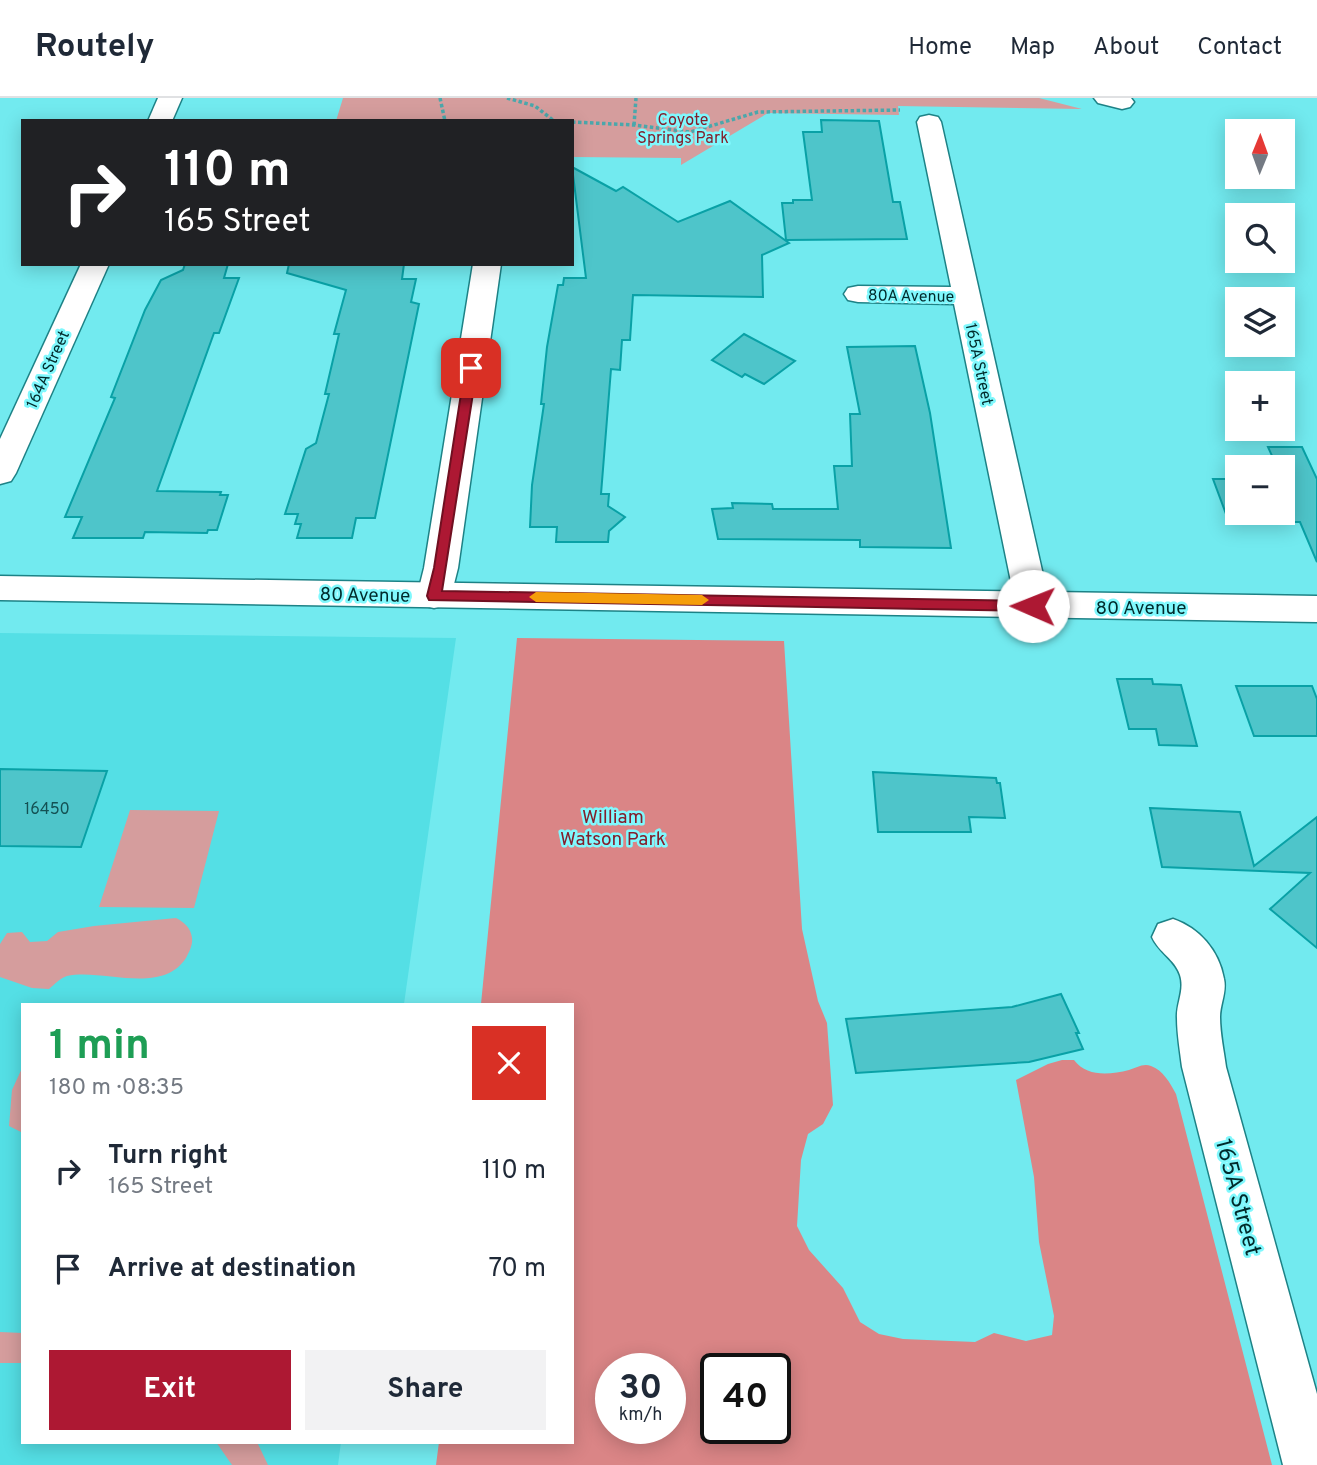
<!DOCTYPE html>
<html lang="en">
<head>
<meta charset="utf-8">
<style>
	:root { --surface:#fff; --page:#f2f2f3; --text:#1f2937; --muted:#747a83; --line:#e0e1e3; --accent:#ad1833 }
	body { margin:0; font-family:Overpass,sans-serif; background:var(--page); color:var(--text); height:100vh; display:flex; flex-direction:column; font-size:26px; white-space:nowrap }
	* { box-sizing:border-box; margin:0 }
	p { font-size:23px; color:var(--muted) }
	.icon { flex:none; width:38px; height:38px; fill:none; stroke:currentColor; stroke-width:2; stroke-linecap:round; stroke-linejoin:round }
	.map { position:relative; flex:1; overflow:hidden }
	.drawer { position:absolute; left:21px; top:905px; width:553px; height:441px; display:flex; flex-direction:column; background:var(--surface); border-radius:0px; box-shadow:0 4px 18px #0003 }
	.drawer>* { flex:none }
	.banner { position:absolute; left:21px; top:21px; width:553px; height:147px; border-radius:0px; box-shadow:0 4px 18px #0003; background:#202124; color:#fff; overflow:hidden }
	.needle { width:46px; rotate:1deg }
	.buttons { position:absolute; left:1225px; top:21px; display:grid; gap:14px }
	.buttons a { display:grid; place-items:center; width:70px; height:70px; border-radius:0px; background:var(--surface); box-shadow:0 4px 18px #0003; font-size:35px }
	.speed { position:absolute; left:595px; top:1255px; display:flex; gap:14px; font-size:35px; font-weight:700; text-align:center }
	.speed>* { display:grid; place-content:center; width:91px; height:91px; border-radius:50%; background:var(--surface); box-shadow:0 4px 18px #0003; line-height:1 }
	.speed small { font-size:18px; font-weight:400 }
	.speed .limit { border:4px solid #111; border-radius:10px; background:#fff; color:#111 }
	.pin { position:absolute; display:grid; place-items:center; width:60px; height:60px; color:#fff; margin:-30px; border-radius:14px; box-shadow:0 4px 10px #0006 }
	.me { position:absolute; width:77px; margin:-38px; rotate:271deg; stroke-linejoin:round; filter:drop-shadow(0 0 5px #0008) }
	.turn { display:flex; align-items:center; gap:24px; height:147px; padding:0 28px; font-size:32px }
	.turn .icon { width:91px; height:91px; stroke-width:2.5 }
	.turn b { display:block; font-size:49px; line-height:60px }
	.round { display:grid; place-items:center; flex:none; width:74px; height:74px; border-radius:0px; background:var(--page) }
	.headline { display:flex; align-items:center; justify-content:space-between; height:119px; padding:0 28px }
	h1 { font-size:42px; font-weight:700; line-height:52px; color:#1e9e55 }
	.action { display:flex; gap:14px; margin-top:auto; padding:14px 28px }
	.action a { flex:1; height:80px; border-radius:0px; background:var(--accent); color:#fff; font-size:28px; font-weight:700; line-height:80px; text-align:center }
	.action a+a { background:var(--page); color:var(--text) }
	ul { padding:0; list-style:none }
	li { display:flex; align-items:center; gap:21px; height:98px; padding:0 28px }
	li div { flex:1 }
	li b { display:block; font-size:26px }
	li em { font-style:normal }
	header { display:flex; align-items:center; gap:42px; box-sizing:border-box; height:98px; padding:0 35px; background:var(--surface); border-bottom:2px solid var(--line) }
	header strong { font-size:33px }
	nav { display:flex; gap:38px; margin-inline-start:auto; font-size:24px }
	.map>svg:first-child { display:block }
</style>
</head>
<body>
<header>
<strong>Routely</strong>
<nav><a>Home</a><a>Map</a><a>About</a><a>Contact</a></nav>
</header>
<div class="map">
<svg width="1317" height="1367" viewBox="0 0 1317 1367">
	<rect width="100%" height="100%" fill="#72eaef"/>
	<path fill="#54dfe5" d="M0,535L456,540L404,906H23V1344H341L338,1367H0Z"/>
	<g fill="#d59d9d">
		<path d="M343,0H1039L1082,11L898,8L899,17L768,15L681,67V60L572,59V23H336Z"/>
		<path d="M130,712L219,713L194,810L99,809Z"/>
		<path d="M176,820C184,824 191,830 192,840C193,847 189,854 186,860C161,898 103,870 67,878C60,880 55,886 49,891L32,890L0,879V846L7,835L22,834L30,844L47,843L58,834L94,828Z"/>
		<path d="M23,968V1035L9,1028L12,992Z"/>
		<path d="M0,1234L23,1235V1265H0Z"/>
		<path d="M216,1344H257L268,1367H232Z"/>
	</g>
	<path fill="#da8586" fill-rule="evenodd" d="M517,540L784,543L802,831L818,903L827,925L833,1007L823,1026L808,1036L801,1062L797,1128L809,1152L843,1190L860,1224L879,1236L903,1241L975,1244L994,1235L1026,1243L1052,1237L1054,1218L1039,1144L1034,1079L1016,982L1048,966L1062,962H1074C1087,979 1109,977 1129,972C1136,970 1143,965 1151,968C1163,972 1170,985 1176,996L1272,1367H436L439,1344H572V906H481ZM670,1270V1330H611V1270ZM775,1270V1330H716V1270Z"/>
	<g fill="#4ec5ca" stroke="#09a1a6" stroke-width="2">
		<path d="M821,22L879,23L893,104H900L907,141L786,142L782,105H793V102H812L803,34H822Z"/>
		<path d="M572,69L616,93L623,89L678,124L730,103L789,145L762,157L763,199L633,197L630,242H622L620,272L611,271L601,396H609L608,408L625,419L609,433L608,444H556L557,429H530L532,387L544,306H541L547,249L558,187H563L564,180H586Z"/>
		<path d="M185,166H228L224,180H239L219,235H214L157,393L221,394L220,397H228L217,432H208L207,435L145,434L143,440H73L82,419H65L115,300L111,299L145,212L161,182L183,172Z"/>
		<path d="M289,166H404L402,181H416L411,204L419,206L375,420H356L352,440H297L301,426H295L298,416H285L306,351L316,345L329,296H325L339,236H334L346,192L287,175Z"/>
		<path d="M744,236L795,263L764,286L745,276L742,279L712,262Z"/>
		<path d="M915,248L930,315L951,450L860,449V442L718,441L712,411L733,410L732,405L772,406L773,411H838L834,368H852L850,316H860L847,249Z"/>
		<path d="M1268,349H1302L1317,381V464L1300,424H1229L1213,381H1237V415H1283V369H1277Z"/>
		<path d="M1117,581H1152L1153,586L1181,587L1197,648L1159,647L1156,631H1129Z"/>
		<path d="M1236,588H1312L1317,601V638H1254Z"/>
		<path d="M0,671L107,673L81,749L0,748Z"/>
		<path d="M873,674L996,680L997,685H1000L1005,720L969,719L971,734H878Z"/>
		<path d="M1150,710L1240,714L1254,768L1317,719V850L1270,811L1310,775L1162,769Z"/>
		<path d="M1061,896L1079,935H1076L1083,951L1029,964L856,975L846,921L1012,909Z"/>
	</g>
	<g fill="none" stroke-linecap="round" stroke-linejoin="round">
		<defs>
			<g id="street">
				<path d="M158,0H182L172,23H148Z"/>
				<path d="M1094,0H1131L1134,4L1130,9L1122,11L1098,5Z"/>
				<path d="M929,17L938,19L941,24L1050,508L1045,517L1033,521L1021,517L1016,508L954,206L858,204L848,202L844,196L848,190L858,188L951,189L917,24L920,19Z"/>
				<path d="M81,166H109L16,375L11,383L0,386V341Z"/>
				<path d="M473,166H501L458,470L451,498L446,507L434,510L422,507L417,498L424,470Z"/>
				<path d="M1173,821C1199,830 1219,852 1224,881C1227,894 1220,906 1220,919C1220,936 1224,953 1226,969L1317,1296V1367H1283L1182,969C1180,953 1177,936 1177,920C1176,906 1185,892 1180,877C1175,861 1159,855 1152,839L1158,826Z"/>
			</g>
			<path id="secondary" d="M0,478L1317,498V524L0,502Z"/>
		</defs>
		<use href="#street" stroke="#1d8286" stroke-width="3"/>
		<use href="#secondary" stroke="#1d8286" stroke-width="3"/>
		<g stroke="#4ba7ab" stroke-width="3.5" stroke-dasharray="3.5 2.5" stroke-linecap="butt">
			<path d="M440,0L445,23"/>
			<path d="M507,0L535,8L554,23"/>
			<path d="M572,24L634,27L690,34L758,14L900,12"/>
			<path d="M634,27L636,0"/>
		</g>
		<use href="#street" fill="#fff" fill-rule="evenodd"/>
		<use href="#secondary" fill="#fff" fill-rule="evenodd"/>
	</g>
	<path fill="#ad1833" stroke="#701021" stroke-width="2" d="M471,266L477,270L442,493L1033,503L1040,508L1033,513L429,502L427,498L434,470L465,270Z"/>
	<path fill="#f59e0b" d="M536,494L702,497L709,502L702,507L536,504L529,499Z"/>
	<g text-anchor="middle" stroke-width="5" stroke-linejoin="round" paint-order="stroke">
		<g font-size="16" fill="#831e2b" stroke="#80f8fd">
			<text x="683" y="27">Coyote<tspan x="683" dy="18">Springs Park</tspan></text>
		</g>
		<g font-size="16" fill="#012a2b" stroke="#80f8fd">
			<text transform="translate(911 197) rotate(1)" y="6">80A Avenue</text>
			<text transform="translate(980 266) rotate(78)" y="6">165A Street</text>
			<text transform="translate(47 271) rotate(-66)" y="6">164A Street</text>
		</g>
		<g font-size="16" fill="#145153">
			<text x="47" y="716">16450</text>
		</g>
		<g font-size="19" fill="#012a2b" stroke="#80f8fd">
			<text transform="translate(365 496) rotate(1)" y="7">80 Avenue</text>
			<text x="1141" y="516">80 Avenue</text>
		</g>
		<g font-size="19" fill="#831e2b" stroke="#80f8fd">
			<text x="613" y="725">William<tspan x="613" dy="22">Watson Park</tspan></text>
		</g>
		<g font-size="23" fill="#012a2b" stroke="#80f8fd">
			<text transform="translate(1239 1099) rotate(75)" y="8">165A Street</text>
		</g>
	</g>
</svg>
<div class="buttons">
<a><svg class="needle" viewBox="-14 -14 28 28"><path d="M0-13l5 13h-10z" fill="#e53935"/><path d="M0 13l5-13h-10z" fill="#747a83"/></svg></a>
<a><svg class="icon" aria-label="search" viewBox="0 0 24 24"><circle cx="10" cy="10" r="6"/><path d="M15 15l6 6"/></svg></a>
<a><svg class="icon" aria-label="layers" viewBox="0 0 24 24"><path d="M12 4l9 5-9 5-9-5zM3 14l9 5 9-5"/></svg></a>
<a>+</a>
<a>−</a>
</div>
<div class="speed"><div>30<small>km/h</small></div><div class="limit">40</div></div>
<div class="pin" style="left:471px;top:270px;background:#d93025"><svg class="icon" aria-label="arrive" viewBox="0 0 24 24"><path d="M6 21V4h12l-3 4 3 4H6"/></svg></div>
<svg class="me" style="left:1033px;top:508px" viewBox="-20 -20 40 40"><circle r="19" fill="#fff"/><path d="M0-13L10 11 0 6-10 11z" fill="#ad1833"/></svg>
<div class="banner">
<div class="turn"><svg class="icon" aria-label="right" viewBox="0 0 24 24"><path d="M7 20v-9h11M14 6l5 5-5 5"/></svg><div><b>110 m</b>165 Street</div></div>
</div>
<section class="drawer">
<div class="headline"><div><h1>1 min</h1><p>180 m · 08:35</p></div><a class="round" style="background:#d93025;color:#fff"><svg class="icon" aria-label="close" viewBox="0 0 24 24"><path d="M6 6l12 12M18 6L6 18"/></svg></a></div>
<ul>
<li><svg class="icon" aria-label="right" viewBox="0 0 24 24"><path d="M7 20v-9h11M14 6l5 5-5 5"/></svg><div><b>Turn right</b><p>165 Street</p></div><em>110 m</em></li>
<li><svg class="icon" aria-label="arrive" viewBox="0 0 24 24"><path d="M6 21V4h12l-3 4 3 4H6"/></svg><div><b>Arrive at destination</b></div><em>70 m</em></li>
</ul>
<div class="action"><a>Exit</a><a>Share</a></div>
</section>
</div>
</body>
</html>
